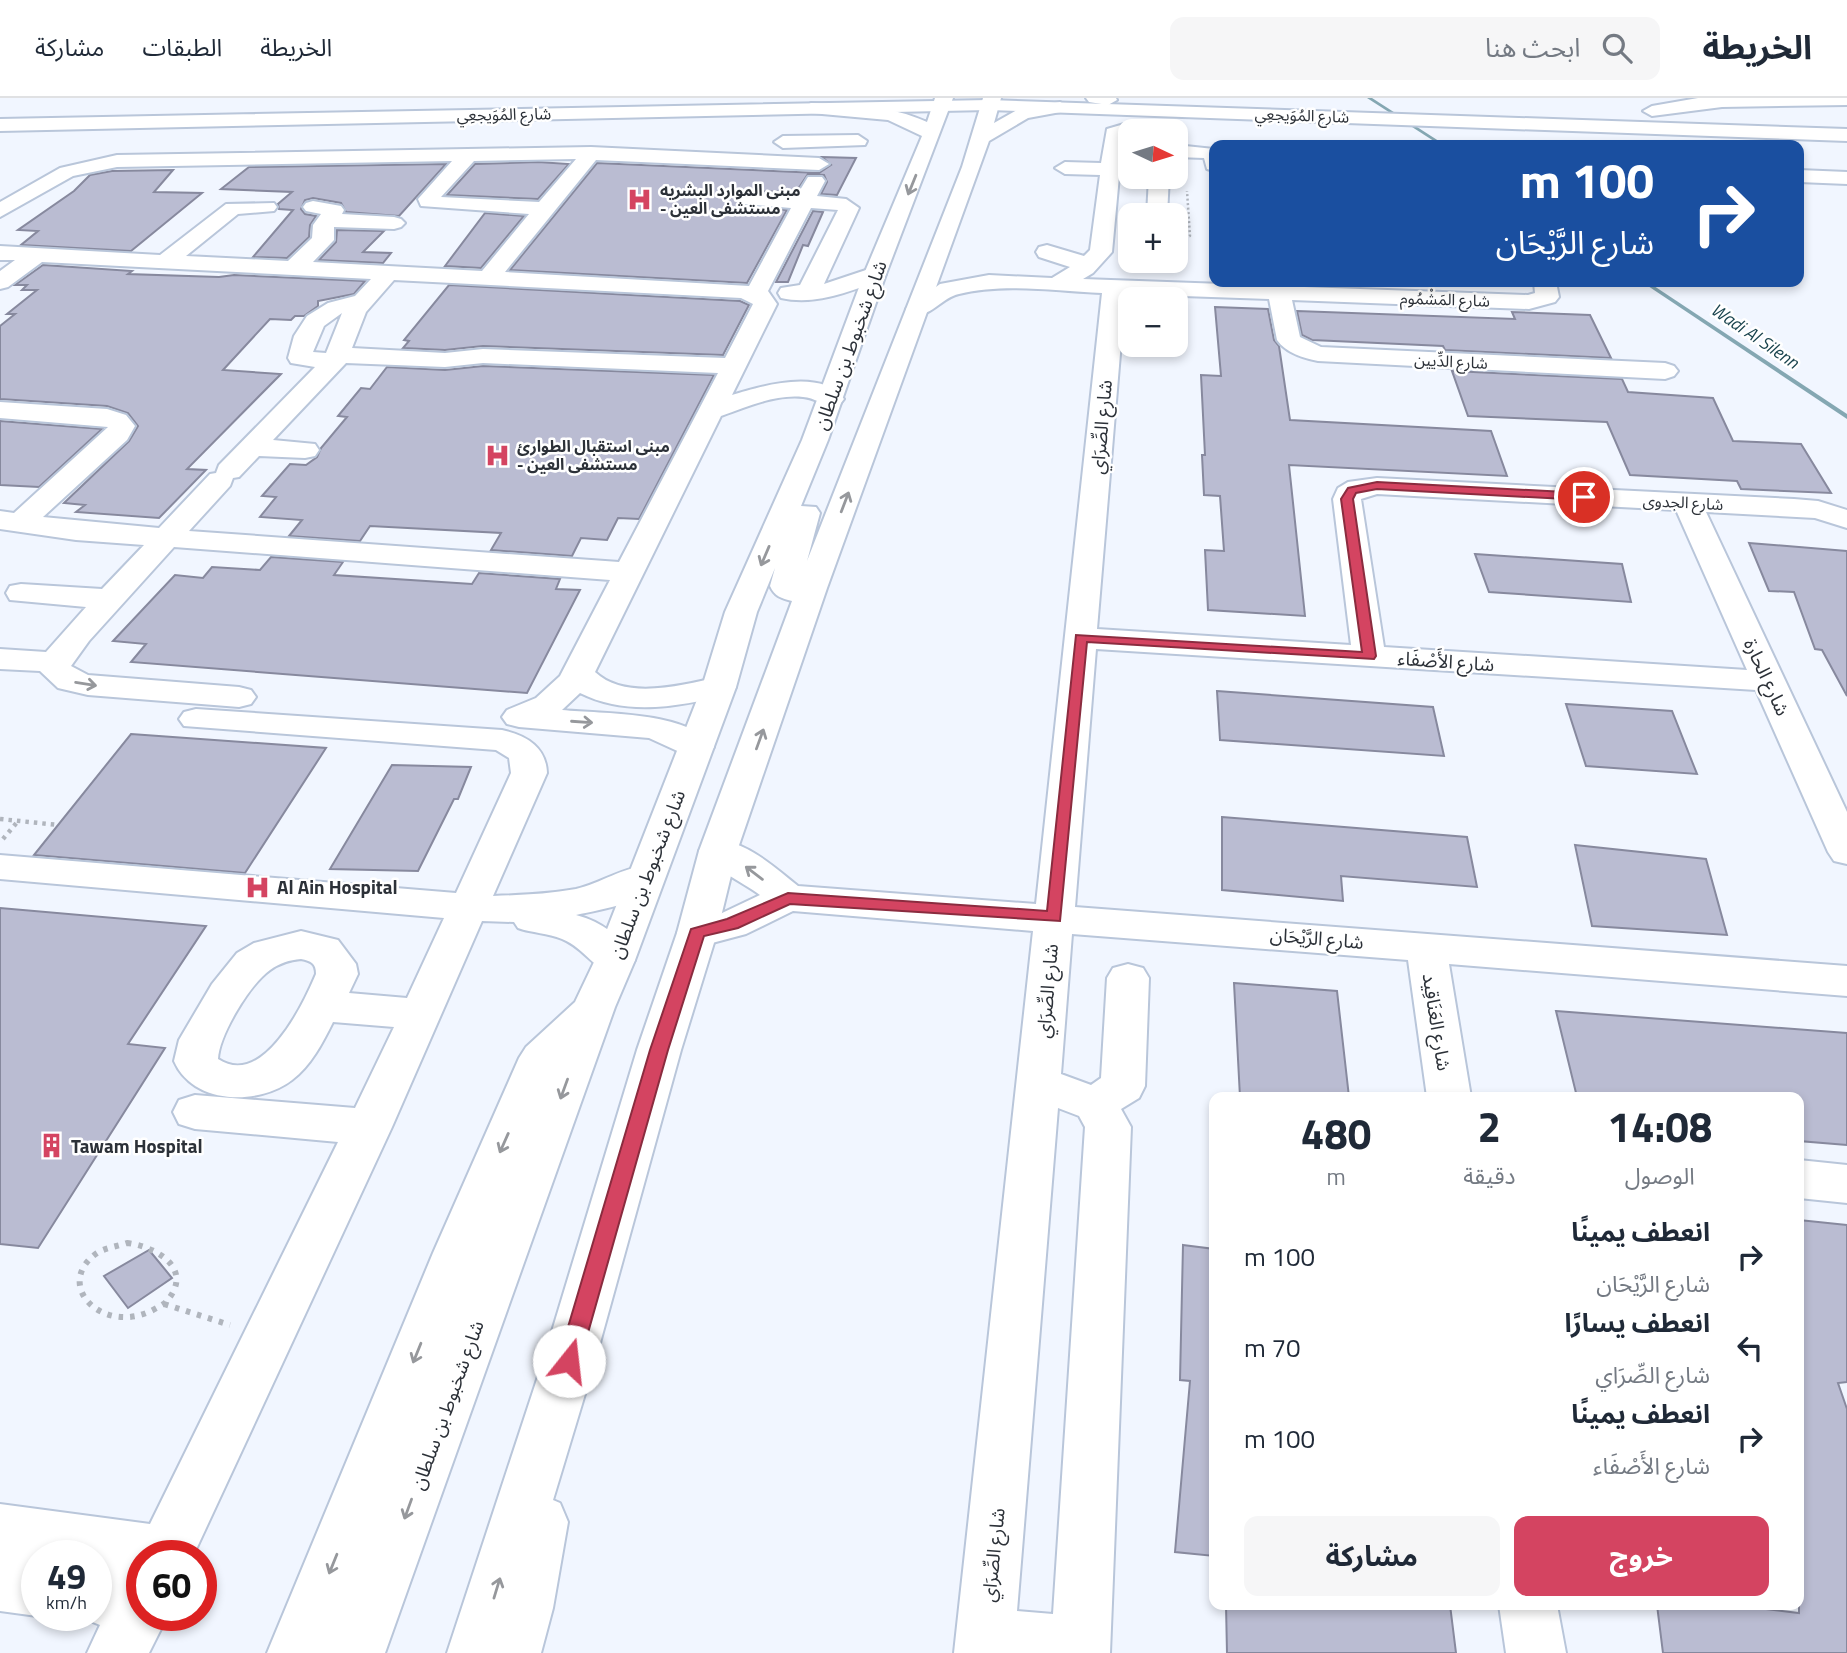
<!DOCTYPE html>
<html lang="ar">
<head>
<meta charset="utf-8">
<style>
	:root { --surface:#fff; --page:#f6f6f7; --text:#1f2937; --muted:#747a83; --line:#e0e1e3; --accent:#d44461 }
	body { margin:0; font-family:"Titillium Web","Noto Sans Arabic",sans-serif; background:var(--page); color:var(--text); direction:rtl; height:100vh; display:flex; flex-direction:column; font-size:26px; white-space:nowrap }
	* { box-sizing:border-box; margin:0 }
	p { font-size:23px; color:var(--muted) }
	.icon { flex:none; width:38px; height:38px; fill:none; stroke:currentColor; stroke-width:2; stroke-linecap:round; stroke-linejoin:round }
	.map { position:relative; flex:1; overflow:hidden; direction:ltr }
	.sheet { position:absolute; left:1209px; top:994px; width:595px; height:518px; display:flex; flex-direction:column; background:var(--surface); border-radius:14px; box-shadow:0 4px 10px #0003; direction:rtl }
	.sheet>* { flex:none }
	.guide { position:absolute; left:1209px; top:42px; width:595px; height:147px; border-radius:14px; box-shadow:0 4px 10px #0003; direction:rtl; background:#1a4fa0; color:#fff; overflow:hidden }
	.needle { width:46px; rotate:94deg }
	.controls { position:absolute; left:1118px; top:21px; display:grid; gap:14px }
	.controls a { display:grid; place-items:center; width:70px; height:70px; border-radius:14px; background:var(--surface); box-shadow:0 4px 10px #0003; font-size:35px }
	.speed { position:absolute; left:21px; top:1442px; display:flex; gap:14px; font-size:35px; font-weight:700; text-align:center }
	.speed>* { display:grid; place-content:center; width:91px; height:91px; border-radius:50%; background:var(--surface); box-shadow:0 4px 10px #0003; line-height:1 }
	.speed small { font-size:18px; font-weight:400 }
	.speed .limit { border:10px solid #d22; background:#fff; color:#111 }
	.pin { position:absolute; display:grid; place-items:center; width:60px; height:60px; color:#fff; margin:-30px; border:4px solid #fff; border-radius:50%; box-shadow:0 2px 7px #0007 }
	.me { position:absolute; width:77px; margin:-38px; rotate:16deg; stroke-linejoin:round; filter:drop-shadow(0 0 5px #0008) }
	.turn { display:flex; align-items:center; gap:24px; height:147px; padding:0 35px; font-size:32px }
	.turn .icon { width:91px; height:91px; stroke-width:2.5 }
	.turn b { display:block; font-size:49px; line-height:60px }
	.eta { display:flex; justify-content:space-evenly; align-items:center; height:119px; text-align:center }
	.eta b { font-size:42px; font-weight:700; line-height:49px }
	.button { display:flex; gap:14px; margin-top:auto; padding:14px 35px }
	.button a { flex:1; height:80px; border-radius:14px; background:var(--accent); color:#fff; font-size:28px; font-weight:700; line-height:80px; text-align:center }
	.button a+a { background:var(--page); color:var(--text) }
	ul { padding:0; list-style:none }
	li { display:flex; align-items:center; gap:21px; height:91px; padding:0 35px }
	li div { flex:1 }
	li b { display:block; font-size:26px }
	li em { font-style:normal }
	header { display:flex; align-items:center; gap:42px; box-sizing:border-box; height:98px; padding:0 35px; background:var(--surface); border-bottom:2px solid var(--line) }
	header strong { font-size:33px }
	nav { display:flex; gap:38px; margin-inline-start:auto; font-size:24px }
	.search { width:490px; height:63px; background:var(--page); display:flex; align-items:center; gap:18px; box-sizing:border-box; padding:0 24px; border-radius:14px; color:var(--muted); font-size:26px }
	.map>svg:first-child { display:block }
</style>
</head>
<body>
<header>
<strong>الخريطة</strong>
<div class="search"><svg class="icon" aria-label="search" viewBox="0 0 24 24"><circle cx="10" cy="10" r="6"/><path d="M15 15l6 6"/></svg>ابحث هنا</div>
<nav><a>الخريطة</a><a>الطبقات</a><a>مشاركة</a></nav>
</header>
<div class="map">
<svg width="1847" height="1555" viewBox="0 0 1847 1555">
	<rect width="100%" height="100%" fill="#f1f6ff"/>
	<g fill="none" stroke-linecap="round" stroke-linejoin="round">
		<g fill="#84a7b2" fill-rule="evenodd">
			<path d="M1367,0H1372L1445,47H1440Z"/>
			<path d="M1642,184H1648L1847,316V321Z"/>
		</g>
	</g>
	<g fill="#babcd2" stroke="#87899e" stroke-width="2">
		<path d="M822,59L856,60L837,97L821,96L827,84L824,77L808,76L796,94L750,93L738,100L743,109L787,112L747,185L510,172L597,65L819,75L831,67Z"/>
		<path d="M538,64L569,66L538,101L447,97L475,66Z"/>
		<path d="M446,66L399,118L346,114L341,105L313,100L305,102L301,111L305,116L316,118L310,127L309,139L287,160L253,159L293,112L279,111L278,106L292,94L221,91L249,69Z"/>
		<path d="M173,72L154,94L202,95L131,153L21,147L38,133L18,132L74,93L90,77L112,73Z"/>
		<path d="M813,113L823,114L808,148L803,147L788,184H776Z"/>
		<path d="M485,115L524,118L481,170L445,168Z"/>
		<path d="M337,132L384,133L363,154L391,155L383,165L319,162L336,144Z"/>
		<path d="M43,167L132,173L128,176L219,179L234,177L365,183L354,196L318,203V208L304,218H295L291,222L270,221L223,272L281,276L187,371L206,372L159,420L76,414L85,407L64,405L129,343L138,328L128,315L107,308L0,301V228L15,216H7L37,192H22L27,187H15Z"/>
		<path d="M449,187L740,203L749,207L723,257L483,248L445,252L403,250L409,243L404,242Z"/>
		<path d="M1215,209L1268,211L1274,242L1279,248L1290,322L1491,333L1507,378L1289,367L1305,518L1208,512L1205,452L1224,453L1220,398L1204,397L1202,357H1205L1201,277L1221,278Z"/>
		<path d="M1297,213L1515,221L1512,214L1590,217L1611,260L1445,252L1443,248L1312,242L1302,237Z"/>
		<path d="M483,268L714,277L639,421L618,420L607,442L581,440L572,458L491,452L501,435L370,428L360,443L289,438L302,422L260,419L276,399L262,398L290,366L306,367L317,359L321,350L347,319L338,318L361,290L370,291L387,269L445,272Z"/>
		<path d="M1452,273L1622,281L1628,294L1713,300L1733,343L1801,346L1831,395L1741,391L1737,383L1630,377L1607,324L1468,318Z"/>
		<path d="M0,323L102,331L39,389L0,387Z"/>
		<path d="M1749,445L1847,453V598L1822,552L1815,551L1794,494L1769,493Z"/>
		<path d="M1475,456L1622,466L1631,504L1489,494Z"/>
		<path d="M271,459L343,464L334,477L472,486L479,475L560,481L556,491L580,492L527,595L131,564L146,546L113,543L175,477L203,480L212,469L260,472Z"/>
		<path d="M1217,593L1433,609L1444,658L1220,642Z"/>
		<path d="M1566,606L1672,613L1697,676L1586,668Z"/>
		<path d="M131,636L326,650L245,775L34,757Z"/>
		<path d="M392,667L471,669L458,701H454L418,773L330,771Z"/>
		<path d="M1222,719L1467,739L1477,789L1341,778L1343,803L1222,792Z"/>
		<path d="M1575,747L1706,761L1727,837L1592,828Z"/>
		<path d="M0,810L206,828L128,946L165,950L38,1150L0,1146Z"/>
		<path d="M1234,885L1337,893L1349,999H1240Z"/>
		<path d="M1556,913L1847,935V1047L1799,1043V999H1577Z"/>
		<path d="M1799,1122L1847,1127V1284L1838,1285L1847,1311V1555H1663L1657,1507H1734L1799,1515Z"/>
		<path d="M1183,1147L1214,1151V1458L1175,1454L1190,1283L1180,1282Z"/>
		<path d="M149,1152L172,1180L128,1210L104,1178Z"/>
		<path d="M1226,1507H1450L1456,1555H1227Z"/>
	</g>
	<g fill="none" stroke-linecap="round" stroke-linejoin="round">
		<defs>
			<g id="minor">
				<path d="M1698,0H1847V7L1722,9L1652,18L1643,13L1652,8Z"/>
				<path d="M989,2L1847,31V43L989,12L0,33V21Z"/>
				<path d="M1131,24L1161,25L1170,31L1169,33H1130V36L1123,38L1120,66H1130V78H1119L1112,154L1093,175L1083,181L1528,197L1535,195L1534,184H1556L1559,199L1555,204L1529,211L1292,202L1300,239L1321,249L1665,265L1674,268L1678,273L1674,278L1665,281L1318,263C1303,260 1286,255 1277,242L1269,201L1125,196L1097,531L1351,547L1333,401L1338,390L1348,384L1377,380L1794,401L1818,403L1847,412V430L1815,420L1706,414L1847,714V766L1834,763L1828,754L1756,592L1096,551L1075,809L1847,868V898L1449,866L1471,999H1427L1408,862L1072,836L1061,976L1091,987L1101,980L1107,880L1113,870L1128,866L1143,870L1149,880L1145,988L1139,1000L1121,1011L1131,1029L1110,1555H954L1033,833L793,813L746,836L697,849L683,845L677,835L683,825L720,816L760,797C743,784 709,769 699,753L705,744C738,735 773,768 798,788L1036,806L1102,195C1055,193 1004,185 959,196C940,200 931,221 910,216L906,211L940,186L989,177L1052,180L1070,169L1039,159L1036,154L1039,149L1047,147L1084,158L1090,152L1100,77L1065,76L1055,70L1065,64L1101,65L1107,31ZM1377,396L1676,412L1747,572L1384,549L1361,401ZM1058,1010L1079,1018L1085,1029L1053,1516L1017,1513Z"/>
				<path d="M858,37L867,43L865,47L783,50L774,44L783,38Z"/>
				<path d="M1176,47L1214,51V73L1207,71L1204,60L1176,59Z"/>
				<path d="M591,49L819,60L829,66L819,72L596,62L505,174L749,188L791,110L743,106L740,102L743,98L750,96L797,97L808,79H822L825,83L817,98L846,101L859,110L824,186L875,169L883,171L886,176L883,181C851,193 816,208 781,200L778,195L781,190L800,187L838,112L811,110L768,193L777,206L732,297C761,288 822,270 844,301L840,306C825,310 817,300 803,299C775,296 747,309 721,318L595,574C626,603 682,587 719,579L731,582L736,589L731,596C681,608 628,619 580,595L562,612C602,616 689,613 714,649L708,656L696,660L684,656L649,640L519,629L507,626L502,619L507,612L536,600L560,578L610,482L174,449L89,543L71,568L88,577L239,589L251,592L256,599L251,606L239,609L88,597L58,590L40,573L0,571V551L46,554L86,509L10,502L6,495L10,488L21,486L102,491L144,447L76,442L0,431V413L14,415L108,329L0,320V304L107,311L126,317L135,328L127,342L43,419L159,430L210,376L216,375L219,367L315,269L291,265L288,260L294,238L307,218L328,205L355,198L371,181L42,164L8,189L0,191V173L15,162H0V148L160,157L226,106L274,105L277,109L274,113L238,116L186,158L288,163L312,140L313,127L321,116L306,113L303,109L306,105L313,103L341,108L344,112L342,116L394,119L401,121L405,125L401,129L394,131L334,129V142L313,164L482,173L529,116L421,108L418,101L452,63L117,69L73,78L0,119V104L60,70L117,57ZM576,61L539,104L441,99L474,63ZM394,182L741,200L753,206L725,260L483,251L445,255L352,250L366,214ZM342,215L326,255L313,254L324,228ZM346,265L445,269L483,265L718,275L619,464L189,433L230,388L233,380L239,379L259,358L305,360L315,358L319,352L315,346L273,342Z"/>
				<path d="M1799,72L1847,74V86L1799,84Z"/>
				<path d="M1149,79H1169L1167,117H1147Z"/>
				<path d="M196,611L502,632C525,637 546,648 547,675L493,798C521,797 549,796 576,791C604,785 632,762 660,770L665,779C650,804 603,811 576,817C603,824 621,839 635,862L629,872C596,882 591,853 562,841C548,835 532,835 518,830L514,824L482,823L392,1029L193,1458H142V1517H168L149,1555H87L100,1527L75,1517H96V1458H37V1517H39L37,1518L0,1513V1406L150,1426L338,1044L195,1031L179,1026L173,1014L179,1002L195,997L355,1010L394,929L333,924C323,944 311,968 292,982C258,1008 193,1007 174,963L179,942L212,886L237,855L254,845L301,833L338,842L356,866L358,876L349,895L407,900L444,820L0,781V757L456,795L511,675L509,660L496,652L184,628L179,621L184,614ZM301,861C311,863 316,865 316,876C303,907 263,991 218,961C219,937 250,886 270,872C280,865 289,862 301,861Z"/>
				<path d="M1799,1062L1847,1067V1105L1799,1100Z"/>
				<path d="M1499,1507H1557L1566,1555H1506Z"/>
			</g>
			<g id="major">
				<path d="M935,0H953L886,176L828,342L801,408L816,409L820,415L807,463L962,69L983,0H1001L994,25L1017,12L1060,4L1069,9L1066,13L1028,20L989,43L827,490L737,753L717,835L681,952L595,1263L553,1402L560,1405L568,1424L553,1510L541,1555H447L543,1263L637,952L677,835L699,753L792,503C781,500 775,499 770,488L775,470L757,514L736,589L635,862L615,909L385,1555H267L433,1155L519,960L526,949L575,904L595,862L702,589L725,514L802,342L864,176L922,38L888,22L811,15L802,10L811,5C851,7 890,7 927,24Z"/>
				<path d="M1086,0H1116L1117,2L1108,7L1089,4Z"/>
			</g>
		</defs>
		<use href="#minor" stroke="#b9c6da" stroke-width="4"/>
		<use href="#major" stroke="#b9c6da" stroke-width="4"/>
		<path stroke="#b0b5bd" stroke-width="2.5" stroke-dasharray="2 2.5" stroke-linecap="butt" d="M1176,137L1190,138L1187,93"/>
		<g stroke="#b0b5bd" stroke-width="4.5" stroke-dasharray="3.5 5" stroke-linecap="butt">
			<path d="M0,721L58,727"/>
			<path d="M3,741L19,722"/>
		</g>
		<g stroke="#b0b5bd" stroke-width="6" stroke-dasharray="4.5 7" stroke-linecap="butt">
			<path d="M127,1145C153,1148 192,1168 170,1199C166,1206 160,1208 153,1212C103,1238 52,1187 97,1155C105,1150 118,1148 127,1145Z"/>
			<path d="M164,1206L230,1227"/>
		</g>
		<use href="#minor" fill="#fff" fill-rule="evenodd"/>
		<use href="#major" fill="#fff" fill-rule="evenodd"/>
	</g>
	<defs><path id="oneway-shaft" d="M-6 0H5M1.5-3L5.5 0L1.5 3" fill="none" stroke-width="1.6" stroke-linecap="round" stroke-linejoin="round" transform="scale(1.75)"/></defs>
	<g stroke="#96989c">
		<use href="#oneway-shaft" transform="translate(912 87) rotate(112)"/>
		<use href="#oneway-shaft" transform="translate(845 404) rotate(-69)"/>
		<use href="#oneway-shaft" transform="translate(765 458) rotate(113)"/>
		<use href="#oneway-shaft" transform="translate(86 586) rotate(9)"/>
		<use href="#oneway-shaft" transform="translate(582 624) rotate(4)"/>
		<use href="#oneway-shaft" transform="translate(760 641) rotate(-70)"/>
		<use href="#oneway-shaft" transform="translate(754 775) rotate(-143)"/>
		<use href="#oneway-shaft" transform="translate(564 991) rotate(110)"/>
		<use href="#oneway-shaft" transform="translate(504 1045) rotate(114)"/>
		<use href="#oneway-shaft" transform="translate(417 1255) rotate(112)"/>
		<use href="#oneway-shaft" transform="translate(408 1411) rotate(110)"/>
		<use href="#oneway-shaft" transform="translate(333 1466) rotate(112)"/>
		<use href="#oneway-shaft" transform="translate(497 1490) rotate(-73)"/>
	</g>
	<path fill="#d44461" stroke="#8a2c3f" stroke-width="2" d="M1377,384L1584,395L1590,399L1584,402L1377,391L1356,395L1353,401L1376,558L1374,561L1087,544L1060,823L790,806L738,830L704,838L668,952L580,1263L576,1269L569,1272L561,1269L558,1263L650,952L691,831L727,821L788,795L1047,813L1076,537L1362,554L1341,401L1348,390Z"/>
	<defs>
		<symbol id="hospital-bare" viewBox="-9 -9 18 18"><path d="M-5-5h3v3.5h4V-5h3V5h-3V1.5h-4V5h-3Z" fill="#d44461" stroke="#fff" stroke-width="2.5" paint-order="stroke"/></symbol>
		<symbol id="building-bare" viewBox="-9 -9 18 18"><path d="M-4-6H4V6H1V3H-1V6H-4ZM-2.5-4.3h1.7v1.8h-1.7ZM.8-4.3h1.7v1.8H.8ZM-2.5-1h1.7V.8h-1.7ZM.8-1h1.7V.8H.8Z" fill="#d44461" stroke="#fff" stroke-width="2.5" paint-order="stroke"/></symbol>
	</defs>
	<g fill-rule="evenodd">
		<use href="#hospital-bare" x="622" y="84" width="35" height="35"/>
		<use href="#hospital-bare" x="480" y="340" width="35" height="35"/>
		<use href="#hospital-bare" x="240" y="772" width="35" height="35"/>
		<use href="#building-bare" x="34" y="1030" width="35" height="35"/>
	</g>
	<g text-anchor="middle" stroke-width="5" stroke-linejoin="round" paint-order="stroke">
		<g font-size="16" fill="#2c3138" stroke="#fff">
			<text transform="translate(504 16) rotate(-1)" y="6">شارع المُوَيجعِي</text>
			<text transform="translate(1302 17) rotate(2)" y="6">شارع المُوَيجعِي</text>
			<text transform="translate(1445 201) rotate(2)" y="6">شارع المَشْمُوم</text>
			<text transform="translate(1451 263) rotate(3)" y="6">شارع الدِّيين</text>
			<text transform="translate(1683 404) rotate(3)" y="6">شارع الجدوى</text>
		</g>
		<g font-size="16" font-weight="bold" fill="#2c3138" stroke="#fff" text-anchor="start">
			<text x="660" y="98">مبنى الموارد البشريه<tspan x="660" dy="18">- مستشفى العين</tspan></text>
			<text x="517" y="354">مبنى استقبال الطوارئ<tspan x="517" dy="18">- مستشفى العين</tspan></text>
		</g>
		<g font-size="18" font-style="italic" fill="#1a444e" stroke="#fff">
			<text transform="translate(1755 238) rotate(34)" y="6">Wadi Al Silenn</text>
		</g>
		<g font-size="19" fill="#2c3138" stroke="#fff">
			<text transform="translate(850 247) rotate(-70)" y="7">شارع شخبوط بن سلطان</text>
			<text transform="translate(1101 329) rotate(-85)" y="7">شارع الصِّرَاي</text>
			<text transform="translate(1446 563) rotate(4)" y="7">شارع الأَصْفَاء</text>
			<text transform="translate(1767 579) rotate(65)" y="7">شارع الحارة</text>
			<text transform="translate(647 776) rotate(-69)" y="7">شارع شخبوط بن سلطان</text>
			<text transform="translate(1317 840) rotate(5)" y="7">شارع الرَّيْحَان</text>
			<text transform="translate(1047 893) rotate(-85)" y="7">شارع الصِّرَاي</text>
			<text transform="translate(1437 924) rotate(81)" y="7">شارع العَنَاقِيد</text>
			<text transform="translate(447 1307) rotate(-70)" y="7">شارع شخبوط بن سلطان</text>
			<text transform="translate(993 1457) rotate(-84)" y="7">شارع الصِّرَاي</text>
		</g>
		<g font-size="19" font-weight="bold" fill="#2c3138" stroke="#fff" text-anchor="start">
			<text x="277" y="796">Al Ain Hospital</text>
			<text x="71" y="1055">Tawam Hospital</text>
		</g>
	</g>
</svg>
<div class="controls">
<a><svg class="needle" viewBox="-14 -14 28 28"><path d="M0-13l5 13h-10z" fill="#e53935"/><path d="M0 13l5-13h-10z" fill="#747a83"/></svg></a>
<a>+</a>
<a>−</a>
</div>
<div class="speed"><div>49<small>km/h</small></div><div class="limit">60</div></div>
<div class="pin" style="left:1584px;top:399px;background:#d93025"><svg class="icon" aria-label="arrive" viewBox="0 0 24 24"><path d="M6 21V4h12l-3 4 3 4H6"/></svg></div>
<svg class="me" style="left:569px;top:1263px" viewBox="-20 -20 40 40"><circle r="19" fill="#fff"/><path d="M0-13L10 11 0 6-10 11z" fill="#d44461"/></svg>
<div class="guide">
<div class="turn"><svg class="icon" aria-label="right" viewBox="0 0 24 24"><path d="M7 20v-9h11M14 6l5 5-5 5"/></svg><div><b>100 m</b>شارع الرَّيْحَان</div></div>
</div>
<section class="sheet">
<div class="eta">
<div><b>14:08</b><p>الوصول</p></div>
<div><b>2</b><p>دقيقة</p></div>
<div><b>480</b><p>m</p></div>
</div>
<ul>
<li><svg class="icon" aria-label="right" viewBox="0 0 24 24"><path d="M7 20v-9h11M14 6l5 5-5 5"/></svg><div><b>انعطف يمينًا</b><p>شارع الرَّيْحَان</p></div><em>100 m</em></li>
<li><svg class="icon" aria-label="left" viewBox="0 0 24 24"><path d="M17 20v-9H6M10 6l-5 5 5 5"/></svg><div><b>انعطف يسارًا</b><p>شارع الصِّرَاي</p></div><em>70 m</em></li>
<li><svg class="icon" aria-label="right" viewBox="0 0 24 24"><path d="M7 20v-9h11M14 6l5 5-5 5"/></svg><div><b>انعطف يمينًا</b><p>شارع الأَصْفَاء</p></div><em>100 m</em></li>
</ul>
<div class="button"><a>خروج</a><a>مشاركة</a></div>
</section>
</div>
</body>
</html>
